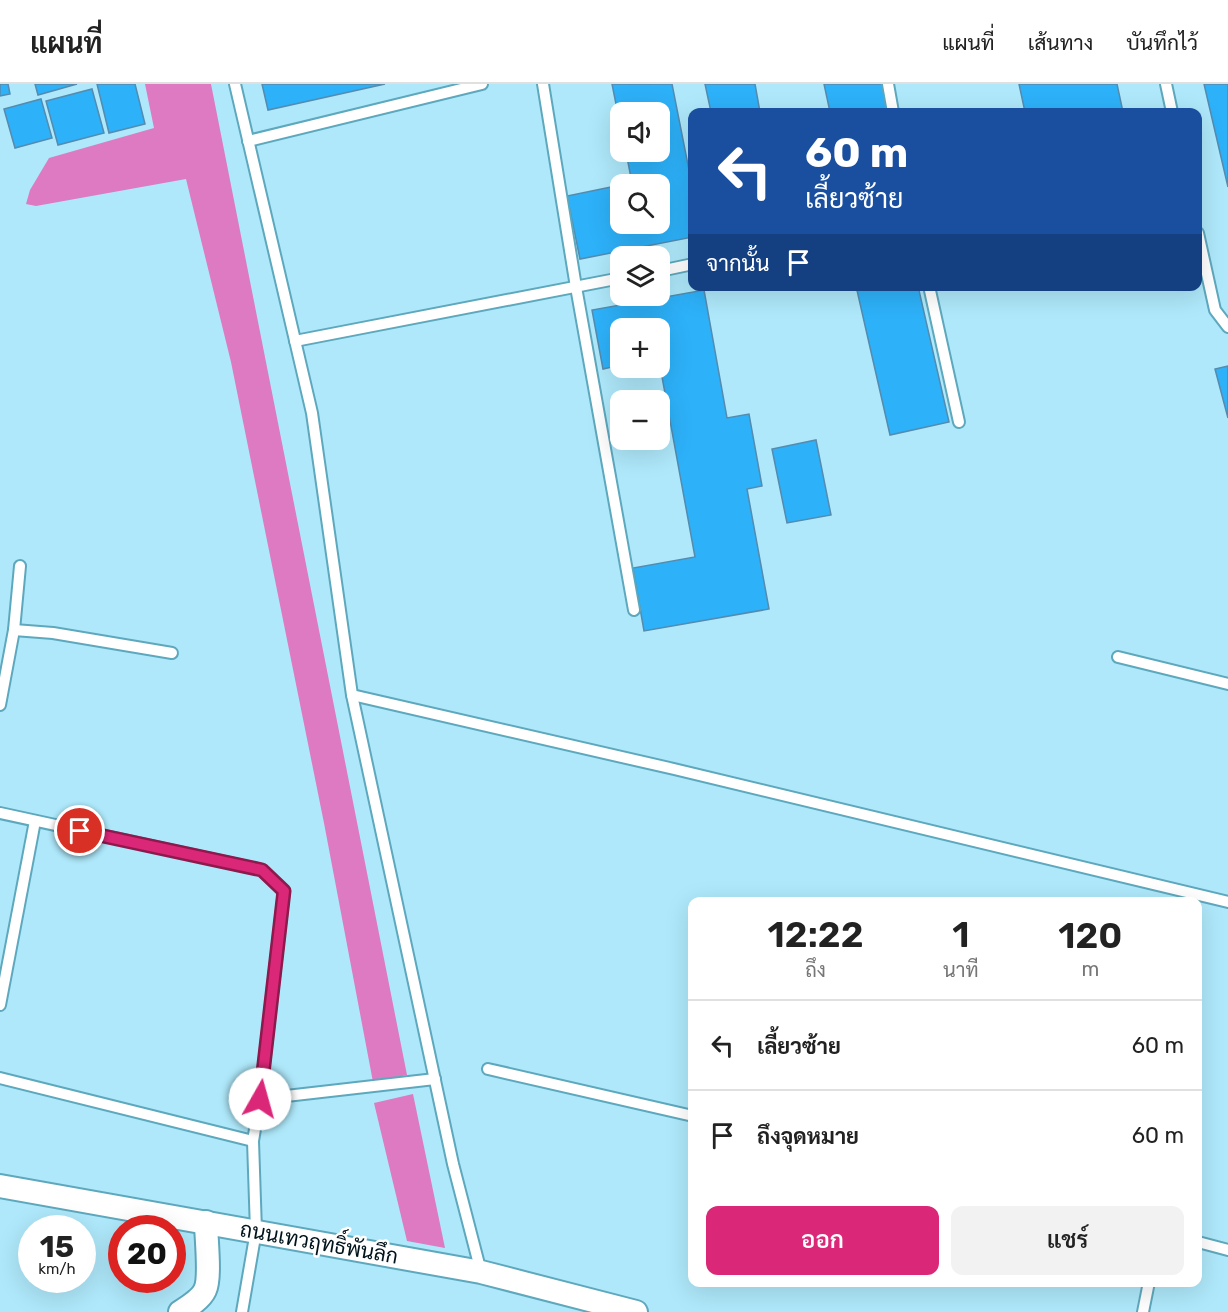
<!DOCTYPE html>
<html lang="th">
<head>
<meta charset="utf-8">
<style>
	:root { --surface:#fff; --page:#f2f2f2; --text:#222; --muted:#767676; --line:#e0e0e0; --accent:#db2777 }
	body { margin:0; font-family:Rubik,Sarabun,sans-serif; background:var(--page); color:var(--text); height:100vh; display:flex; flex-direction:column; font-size:22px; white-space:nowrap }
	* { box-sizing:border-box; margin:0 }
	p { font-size:20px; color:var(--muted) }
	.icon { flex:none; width:33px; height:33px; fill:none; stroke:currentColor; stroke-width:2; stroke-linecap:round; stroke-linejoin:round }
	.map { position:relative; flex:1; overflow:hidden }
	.details { position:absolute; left:688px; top:813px; width:514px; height:390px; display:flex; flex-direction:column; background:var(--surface); border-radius:12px; box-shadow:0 6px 24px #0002 }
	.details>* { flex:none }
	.hud { position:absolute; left:688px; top:24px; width:514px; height:183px; border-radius:12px; box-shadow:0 6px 24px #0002; background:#1a4fa0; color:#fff; overflow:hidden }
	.fabs { position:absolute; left:610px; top:18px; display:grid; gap:12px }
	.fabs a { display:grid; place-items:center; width:60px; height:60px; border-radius:12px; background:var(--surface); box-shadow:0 6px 24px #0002; font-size:30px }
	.speed { position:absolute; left:18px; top:1131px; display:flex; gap:12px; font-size:30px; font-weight:700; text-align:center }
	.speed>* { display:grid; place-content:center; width:78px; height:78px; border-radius:50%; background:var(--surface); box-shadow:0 6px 24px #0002; line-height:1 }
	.speed small { font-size:15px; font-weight:400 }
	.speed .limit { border:9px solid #d22; background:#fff; color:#111 }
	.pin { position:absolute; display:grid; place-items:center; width:51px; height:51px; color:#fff; margin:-26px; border:3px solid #fff; border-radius:50%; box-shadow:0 2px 6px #0007 }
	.me { position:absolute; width:66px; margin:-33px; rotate:7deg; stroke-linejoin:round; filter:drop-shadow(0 0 4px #0008) }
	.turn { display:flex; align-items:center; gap:21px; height:126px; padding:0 18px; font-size:27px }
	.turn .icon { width:78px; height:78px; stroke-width:2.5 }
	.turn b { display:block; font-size:42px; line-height:51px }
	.then { display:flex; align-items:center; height:57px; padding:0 18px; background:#0003; gap:12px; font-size:22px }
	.eta { display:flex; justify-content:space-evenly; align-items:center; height:102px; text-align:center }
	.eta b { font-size:36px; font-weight:600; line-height:42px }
	.cta { display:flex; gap:12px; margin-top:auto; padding:12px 18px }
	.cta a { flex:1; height:69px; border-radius:12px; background:var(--accent); color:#fff; font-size:24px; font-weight:600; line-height:69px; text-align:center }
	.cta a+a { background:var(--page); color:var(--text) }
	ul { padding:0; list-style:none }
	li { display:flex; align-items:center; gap:18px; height:90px; padding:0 18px; border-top:2px solid var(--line) }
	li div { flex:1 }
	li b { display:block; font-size:22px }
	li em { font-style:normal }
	header { display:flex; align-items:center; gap:36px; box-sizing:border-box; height:84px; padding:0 30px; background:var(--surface); border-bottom:2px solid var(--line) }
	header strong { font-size:28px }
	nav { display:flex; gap:33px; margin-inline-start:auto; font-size:21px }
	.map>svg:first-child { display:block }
</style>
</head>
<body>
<header>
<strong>แผนที่</strong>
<nav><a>แผนที่</a><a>เส้นทาง</a><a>บันทึกไว้</a></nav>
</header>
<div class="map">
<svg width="1228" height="1228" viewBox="0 0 1228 1228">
	<rect width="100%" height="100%" fill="#aee8fa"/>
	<g fill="#dd7ac1">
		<path d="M145,0H211L407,991L373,998L324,739L231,278L186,95L36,122L26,120L30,106L49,74L154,44Z"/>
		<path d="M413,1010L445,1164L407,1157L374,1019Z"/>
	</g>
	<g fill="#2db1f9" stroke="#548baf" stroke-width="1.5">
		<path d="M0,0H8L10,10L0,12Z"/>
		<path d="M35,0H77L38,11Z"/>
		<path d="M97,0H135L145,40L109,49Z"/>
		<path d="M262,0H385L268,26Z"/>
		<path d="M612,0H672L693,106V153L580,175L567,112L621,101V140H660V100H626L632,99L626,68H660V28H621V45Z"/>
		<path d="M705,0H755L760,28H711Z"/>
		<path d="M824,0H885L891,28H830Z"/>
		<path d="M1019,0H1117L1123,28H1025Z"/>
		<path d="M1204,0H1228V103Z"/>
		<path d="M92,5L104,49L58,61L46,17Z"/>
		<path d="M41,15L52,54L15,64L4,25Z"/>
		<path d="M856,202H918L949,338L890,351Z"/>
		<path d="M704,206L727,334L749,330L762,402L747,405L769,525L644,547L633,484L695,473L660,282V244H621V281L603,285L592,226Z"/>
		<path d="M1228,282V334L1215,285Z"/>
		<path d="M816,356L831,431L787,439L772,365Z"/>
	</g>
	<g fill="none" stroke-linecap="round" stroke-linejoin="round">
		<defs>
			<g id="service">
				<path d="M235,0L312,329L352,611L453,1080L481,1188"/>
				<path d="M543,0L576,203L634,526"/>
				<path d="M888,0L893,28"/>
				<path d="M1166,0L1172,28"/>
				<path d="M248,57L482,0"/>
				<path d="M1198,149L1215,226L1228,243"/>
				<path d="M660,187L693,180"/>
				<path d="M929,202L959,338"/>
				<path d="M295,257L621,194"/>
				<path d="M14,546L53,549L172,569"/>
				<path d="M1118,573L1228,600"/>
				<path d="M352,611L674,685L1228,818"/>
				<path d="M0,621L14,546L20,482"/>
				<path d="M0,729L262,786L284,807L260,1015L253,1057L256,1147L242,1228"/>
				<path d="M0,921L35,737"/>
				<path d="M488,985L693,1032"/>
				<path d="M0,994L253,1057"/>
				<path d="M260,1015L435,995"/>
				<path d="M1198,1158L1228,1166"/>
				<path d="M1143,1228L1149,1198"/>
			</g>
			<g id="minor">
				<path d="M0,1102L481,1188L636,1228"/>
				<path d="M180,1228C188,1223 201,1215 205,1206C211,1194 206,1153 206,1138"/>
			</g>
		</defs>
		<use href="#service" stroke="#5ea8bd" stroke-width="14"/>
		<use href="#minor" stroke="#5ea8bd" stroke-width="26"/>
		<use href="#service" stroke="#fff" stroke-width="10"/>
		<use href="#minor" stroke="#fff" stroke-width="22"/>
	</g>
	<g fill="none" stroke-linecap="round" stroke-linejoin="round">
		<defs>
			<path id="route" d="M80,747L262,786L284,807L260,1015"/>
		</defs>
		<use href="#route" stroke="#8e194d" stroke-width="15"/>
		<use href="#route" stroke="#db2777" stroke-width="10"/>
	</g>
	<g text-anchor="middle" stroke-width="5" stroke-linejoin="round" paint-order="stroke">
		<g font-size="21" fill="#00131a" stroke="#fefefe">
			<text transform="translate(319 1159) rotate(10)" y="7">ถนนเทวฤทธิ์พันลึก</text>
		</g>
	</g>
</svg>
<div class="fabs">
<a><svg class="icon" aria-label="sound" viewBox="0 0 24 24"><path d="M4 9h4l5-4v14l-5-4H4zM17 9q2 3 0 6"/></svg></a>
<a><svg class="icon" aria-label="search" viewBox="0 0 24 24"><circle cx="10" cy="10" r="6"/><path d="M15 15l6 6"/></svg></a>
<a><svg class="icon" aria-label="layers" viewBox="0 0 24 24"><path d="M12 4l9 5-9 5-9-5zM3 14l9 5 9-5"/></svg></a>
<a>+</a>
<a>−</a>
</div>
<div class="speed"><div>15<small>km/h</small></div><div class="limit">20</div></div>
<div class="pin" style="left:80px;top:747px;background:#d93025"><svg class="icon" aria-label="arrive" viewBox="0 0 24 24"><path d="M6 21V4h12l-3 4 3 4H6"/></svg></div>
<svg class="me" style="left:260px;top:1015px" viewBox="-20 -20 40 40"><circle r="19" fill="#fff"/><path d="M0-13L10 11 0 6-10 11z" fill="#db2777"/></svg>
<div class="hud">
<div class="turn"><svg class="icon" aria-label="left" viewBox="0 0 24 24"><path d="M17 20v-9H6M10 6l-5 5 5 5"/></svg><div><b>60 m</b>เลี้ยวซ้าย</div></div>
<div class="then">จากนั้น<svg class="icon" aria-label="arrive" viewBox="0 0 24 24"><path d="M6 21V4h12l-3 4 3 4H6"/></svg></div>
</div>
<section class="details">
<div class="eta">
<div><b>12:22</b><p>ถึง</p></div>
<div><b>1</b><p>นาที</p></div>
<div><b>120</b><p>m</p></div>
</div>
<ul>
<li><svg class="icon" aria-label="left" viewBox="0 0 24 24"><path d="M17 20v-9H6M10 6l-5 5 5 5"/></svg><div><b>เลี้ยวซ้าย</b></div><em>60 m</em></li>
<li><svg class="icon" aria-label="arrive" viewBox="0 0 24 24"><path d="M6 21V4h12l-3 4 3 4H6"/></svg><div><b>ถึงจุดหมาย</b></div><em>60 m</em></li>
</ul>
<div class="cta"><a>ออก</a><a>แชร์</a></div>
</section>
</div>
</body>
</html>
